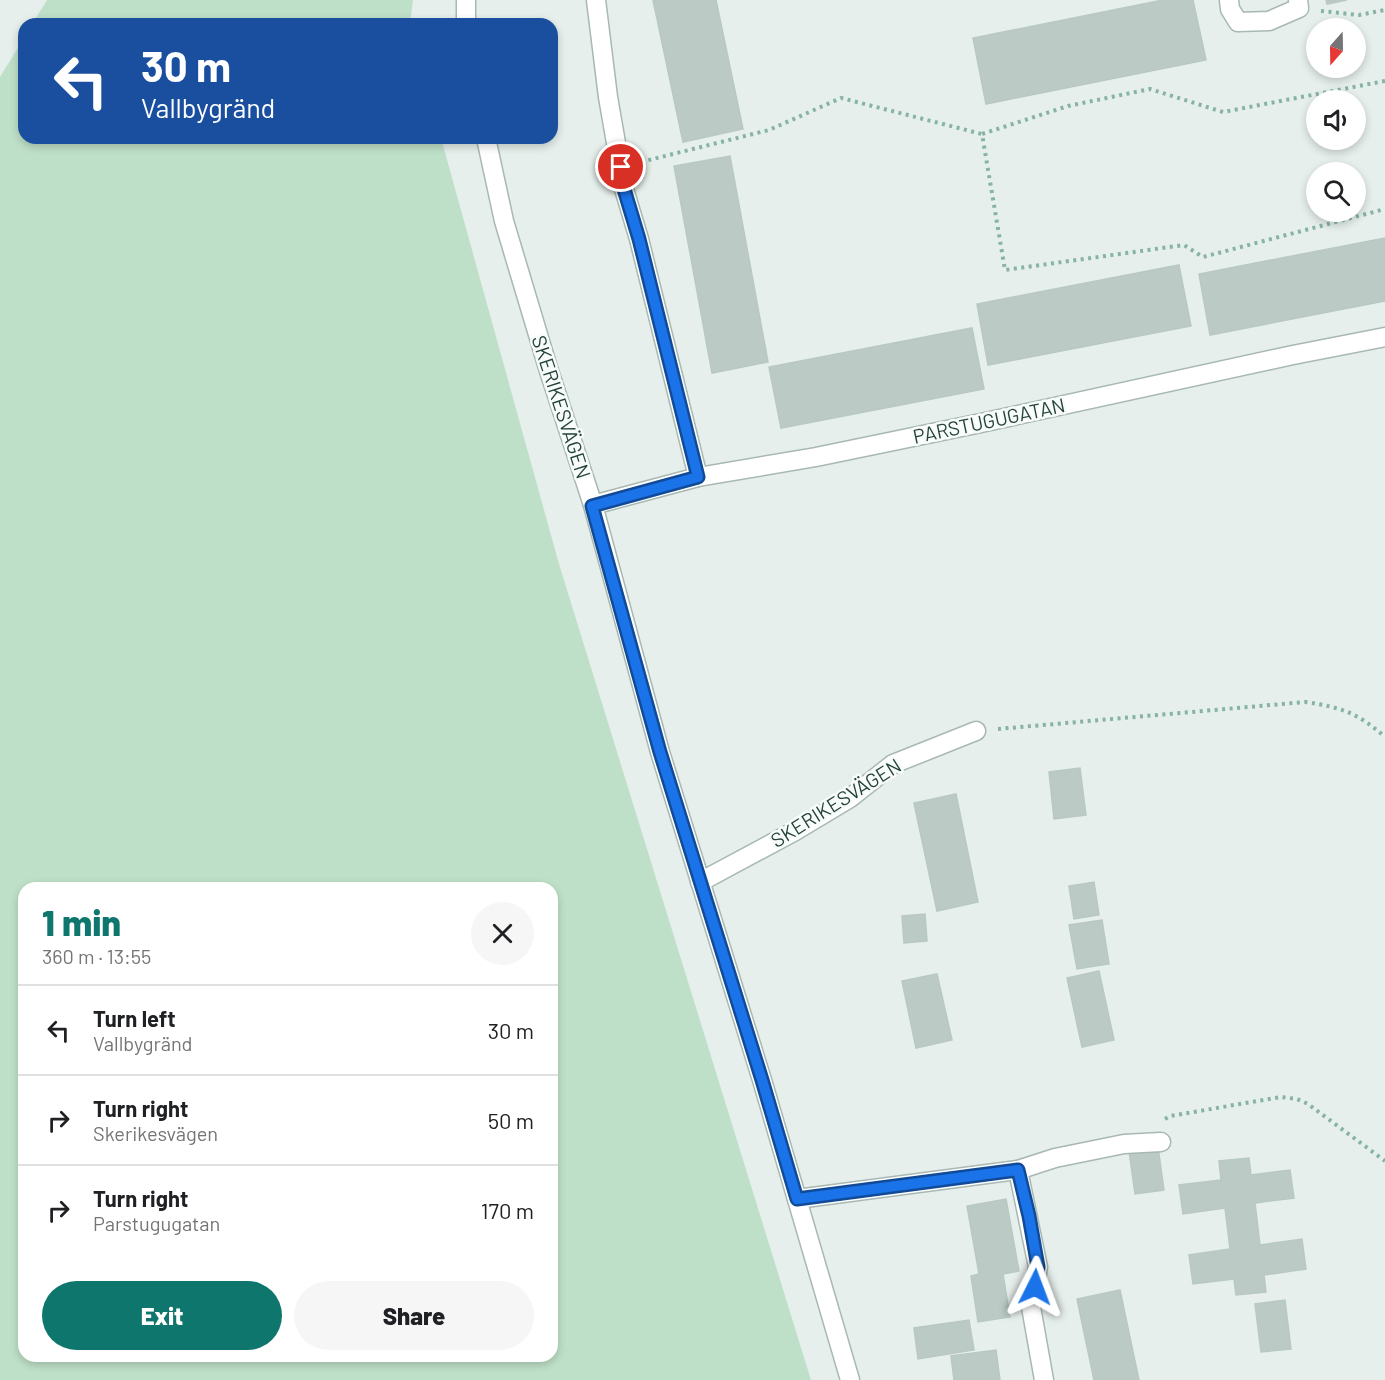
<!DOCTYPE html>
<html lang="en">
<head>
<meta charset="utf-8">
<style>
	:root { --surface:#fff; --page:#f6f6f6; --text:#202124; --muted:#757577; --line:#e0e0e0; --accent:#0f766e }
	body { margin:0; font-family:Barlow,sans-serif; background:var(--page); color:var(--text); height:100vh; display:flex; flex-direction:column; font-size:22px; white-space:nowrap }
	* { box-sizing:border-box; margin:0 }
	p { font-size:20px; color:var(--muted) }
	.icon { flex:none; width:33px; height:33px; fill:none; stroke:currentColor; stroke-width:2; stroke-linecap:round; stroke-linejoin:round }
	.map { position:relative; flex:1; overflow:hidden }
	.panel { position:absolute; left:18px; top:882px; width:540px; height:480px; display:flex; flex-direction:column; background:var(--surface); border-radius:18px; box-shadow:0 3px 9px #0003 }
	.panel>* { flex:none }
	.guide { position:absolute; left:18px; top:18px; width:540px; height:126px; border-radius:18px; box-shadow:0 3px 9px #0003; background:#1a4fa0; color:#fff; overflow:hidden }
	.needle { width:39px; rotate:200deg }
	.buttons { position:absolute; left:1306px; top:18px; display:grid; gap:12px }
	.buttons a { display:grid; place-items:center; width:60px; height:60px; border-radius:50%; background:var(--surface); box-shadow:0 3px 9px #0003; font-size:30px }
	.pin { position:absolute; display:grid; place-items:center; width:51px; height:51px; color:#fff; margin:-26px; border:3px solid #fff; border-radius:50%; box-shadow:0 2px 6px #0007 }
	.me { position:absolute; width:66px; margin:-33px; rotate:3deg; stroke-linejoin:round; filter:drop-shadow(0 0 4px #0008) }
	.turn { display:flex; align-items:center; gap:21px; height:126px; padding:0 24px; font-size:27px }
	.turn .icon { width:78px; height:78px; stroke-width:2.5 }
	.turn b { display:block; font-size:42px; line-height:51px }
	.round { display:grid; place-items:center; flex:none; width:63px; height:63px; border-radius:32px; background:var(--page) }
	.summary { display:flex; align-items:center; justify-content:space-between; height:102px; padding:0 24px }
	h1 { font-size:36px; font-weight:800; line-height:45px; color:var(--accent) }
	.action { display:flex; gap:12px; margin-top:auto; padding:12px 24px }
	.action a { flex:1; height:69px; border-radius:36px; background:var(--accent); color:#fff; font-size:24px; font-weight:800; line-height:69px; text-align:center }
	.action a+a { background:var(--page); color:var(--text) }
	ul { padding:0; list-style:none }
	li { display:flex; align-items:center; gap:18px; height:90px; padding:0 24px; border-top:2px solid var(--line) }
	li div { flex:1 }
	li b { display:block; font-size:22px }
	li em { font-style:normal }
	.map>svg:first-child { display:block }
</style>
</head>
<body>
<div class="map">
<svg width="1385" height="1380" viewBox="0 0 1385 1380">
	<rect width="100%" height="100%" fill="#e6efeb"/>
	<g fill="#bfe0c8" fill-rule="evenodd">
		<path d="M47,0H413L410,24H32Z"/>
		<path d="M24,38V138H441L559,564L811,1380H0V77ZM24,888H552V1356H24Z"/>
	</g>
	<g fill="#bbcac4" stroke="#b8c9c2" stroke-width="1.5">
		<path d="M653,0H716L743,129L683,142Z"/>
		<path d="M1163,0H1193L1206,60L986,104L973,38Z"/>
		<path d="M1326,0H1347L1327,4Z"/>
		<path d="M730,156L768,362L712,373L674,166Z"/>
		<path d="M1385,238V301L1210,335L1199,274Z"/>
		<path d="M1179,265L1191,326L988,365L977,304Z"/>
		<path d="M972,328L984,389L781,428L769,367Z"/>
		<path d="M1080,768L1086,815L1054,819L1049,772Z"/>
		<path d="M956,794L978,902L937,911L914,803Z"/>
		<path d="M1094,882L1099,915L1074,919L1069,886Z"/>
		<path d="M925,914L927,941L904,943L902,916Z"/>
		<path d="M1102,920L1109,964L1077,969L1069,925Z"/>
		<path d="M1099,971L1114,1040L1082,1047L1067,978Z"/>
		<path d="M937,974L952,1040L916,1048L902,981Z"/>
		<path d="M1158,1147L1164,1190L1135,1194L1129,1151Z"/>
		<path d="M1249,1158L1251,1175L1290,1170L1294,1198L1255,1203L1260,1245L1302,1239L1306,1269L1264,1275L1266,1292L1236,1295L1234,1279L1193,1284L1189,1255L1230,1249L1225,1208L1183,1214L1179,1185L1221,1180L1219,1161Z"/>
		<path d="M1006,1199L1019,1271L1003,1274L1010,1317L978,1322L971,1276L979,1274L967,1206Z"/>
		<path d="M1120,1290L1139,1380H1094L1077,1299Z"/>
		<path d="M1285,1300L1291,1349L1261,1352L1255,1304Z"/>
		<path d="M969,1320L974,1350L918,1359L914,1328Z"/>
		<path d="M996,1350L1000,1380H954L951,1356Z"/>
	</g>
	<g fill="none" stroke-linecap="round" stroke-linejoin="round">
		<defs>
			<g id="minor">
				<path d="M596,0L608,97L624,189L639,239L698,477"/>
				<path d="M1229,0L1230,9L1238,22L1269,21L1299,8L1298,0"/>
				<path d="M593,505L698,477L816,457L981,423L1293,355L1385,337"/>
				<path d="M700,882L795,831L850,798L893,764L976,731"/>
				<path d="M1018,1170L1055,1158L1124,1144L1161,1142"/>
				<path d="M797,1199L1018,1170L1038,1267L1031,1307L1044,1380"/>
			</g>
			<g id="tertiary">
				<path d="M466,0V24"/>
				<path d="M486,138L504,221L548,368L593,505L660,752L762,1080L850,1380"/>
			</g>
		</defs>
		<use href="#minor" stroke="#a8b8b2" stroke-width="21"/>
		<use href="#tertiary" stroke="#a8b8b2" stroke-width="21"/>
		<g stroke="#86b3a5" stroke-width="4" stroke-dasharray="3 4.5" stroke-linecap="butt">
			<path d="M1321,11L1359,15L1385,10"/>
			<path d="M1385,81L1223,112L1150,89L1068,106L982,134L1005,270L1184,245L1203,257L1385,209"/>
			<path d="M641,162L769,130L841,98L982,134"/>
			<path d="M998,729L1305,702C1341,707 1358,713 1385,737"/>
			<path d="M1165,1119L1170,1116L1281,1097L1297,1099L1308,1104L1385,1161"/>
		</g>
		<use href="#minor" stroke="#fff" stroke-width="18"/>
		<use href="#tertiary" stroke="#fff" stroke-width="18"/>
	</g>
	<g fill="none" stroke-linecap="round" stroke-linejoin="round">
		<defs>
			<path id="route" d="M621,167L624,189L639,239L698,477L592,506L660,752L762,1080L797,1199L1018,1170L1029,1216L1038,1267L1035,1287"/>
		</defs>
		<use href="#route" stroke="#114b97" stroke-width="15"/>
		<use href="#route" stroke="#1a73e8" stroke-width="10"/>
	</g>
	<g text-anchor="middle" stroke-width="5" stroke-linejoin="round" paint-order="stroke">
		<g font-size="20" fill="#24423a" stroke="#f7fbf9">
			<text transform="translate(561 407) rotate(72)" y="7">SKERIKESVÄGEN</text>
			<text transform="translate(989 421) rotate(-12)" y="7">PARSTUGUGATAN</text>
			<text transform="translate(836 803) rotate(-32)" y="7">SKERIKESVÄGEN</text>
		</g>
	</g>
</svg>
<div class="buttons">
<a><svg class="needle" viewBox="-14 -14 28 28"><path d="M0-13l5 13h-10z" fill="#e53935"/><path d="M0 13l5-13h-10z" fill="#757577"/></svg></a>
<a><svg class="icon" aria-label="sound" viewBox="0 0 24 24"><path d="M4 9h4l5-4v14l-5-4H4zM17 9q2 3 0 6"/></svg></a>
<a><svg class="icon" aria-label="search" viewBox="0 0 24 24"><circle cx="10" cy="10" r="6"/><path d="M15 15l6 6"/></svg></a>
</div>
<div class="pin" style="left:621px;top:167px;background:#d93025"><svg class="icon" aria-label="arrive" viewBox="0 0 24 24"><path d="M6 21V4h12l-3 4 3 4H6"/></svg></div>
<svg class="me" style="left:1035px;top:1287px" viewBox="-20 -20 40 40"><path d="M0-17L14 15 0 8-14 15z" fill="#1a73e8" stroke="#fff" stroke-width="4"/></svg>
<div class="guide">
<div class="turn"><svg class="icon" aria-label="left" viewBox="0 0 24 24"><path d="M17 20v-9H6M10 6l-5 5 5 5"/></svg><div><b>30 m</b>Vallbygränd</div></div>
</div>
<section class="panel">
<div class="summary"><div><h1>1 min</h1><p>360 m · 13:55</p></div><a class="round"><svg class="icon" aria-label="close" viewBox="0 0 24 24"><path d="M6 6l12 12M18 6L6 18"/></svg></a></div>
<ul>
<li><svg class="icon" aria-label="left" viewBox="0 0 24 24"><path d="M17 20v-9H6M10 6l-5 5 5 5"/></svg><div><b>Turn left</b><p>Vallbygränd</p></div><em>30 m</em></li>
<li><svg class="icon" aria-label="right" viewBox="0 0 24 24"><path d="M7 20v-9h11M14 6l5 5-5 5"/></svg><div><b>Turn right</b><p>Skerikesvägen</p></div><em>50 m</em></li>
<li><svg class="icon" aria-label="right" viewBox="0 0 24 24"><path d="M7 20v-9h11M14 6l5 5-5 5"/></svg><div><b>Turn right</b><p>Parstugugatan</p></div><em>170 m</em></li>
</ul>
<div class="action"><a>Exit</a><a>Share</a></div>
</section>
</div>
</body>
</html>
